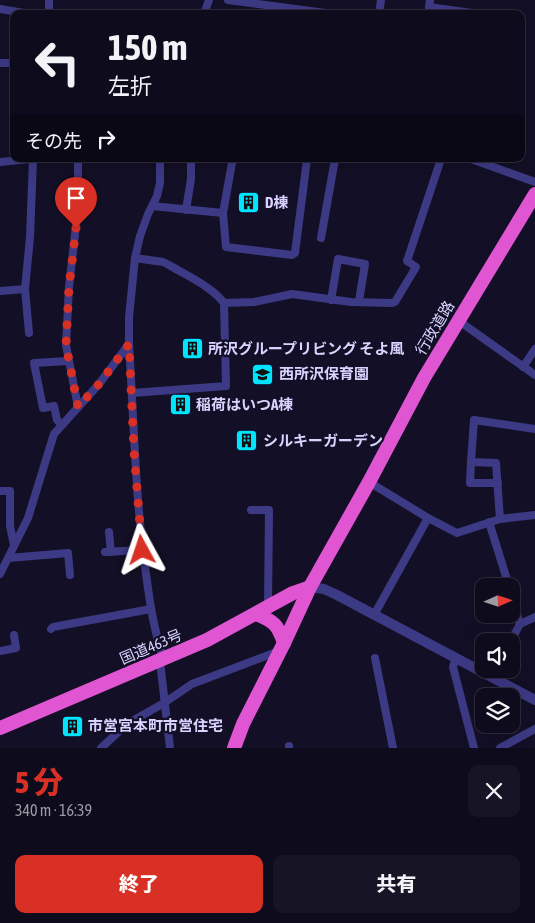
<!DOCTYPE html>
<html lang="ja">
<head>
<meta charset="utf-8">
<style>
	:root { --surface:#0e0b1c; --page:#171425; --text:#f1f3f6; --muted:#9b9ba3; --line:#2e2b3b; --accent:#d93025 }
	body { margin:0; font-family:"Asap Condensed","Noto Sans JP",sans-serif; background:var(--page); color:var(--text); height:100vh; display:flex; flex-direction:column; font-size:19px; white-space:nowrap }
	* { box-sizing:border-box; margin:0 }
	p { font-size:16px; color:var(--muted) }
	.icon { flex:none; width:28px; height:28px; fill:none; stroke:currentColor; stroke-width:2; stroke-linecap:round; stroke-linejoin:round }
	.map { position:relative; height:748px; overflow:hidden }
	.side { display:flex; flex-direction:column; background:var(--surface); flex:1 }
	.side>* { flex:none }
	.guide { position:absolute; left:10px; top:10px; width:515px; height:152px; border-radius:10px; box-shadow:0 5px 20px #0002,0 0 0 1px var(--line); background:#0e0b1c; color:var(--text); overflow:hidden }
	.needle { width:32px; rotate:87deg }
	.controls { position:absolute; left:475px; top:578px; display:grid; gap:10px }
	.controls a { display:grid; place-items:center; width:45px; height:45px; border-radius:10px; background:var(--surface); box-shadow:0 5px 20px #0002,0 0 0 1px var(--line); font-size:25px }
	.pin { position:absolute; display:grid; place-items:center; width:42px; height:42px; color:#fff; margin:-51px -21px; border-radius:50% 50% 50% 0; rotate:-45deg; box-shadow:0 0 5px #0007 }
	.pin .icon { rotate:45deg }
	.me { position:absolute; width:55px; margin:-28px; rotate:355deg; stroke-linejoin:round; filter:drop-shadow(0 0 4px #0008) }
	.turn { display:flex; align-items:center; gap:18px; height:105px; padding:0 15px; font-size:22px }
	.turn .icon { width:65px; height:65px; stroke-width:2.5 }
	.turn b { display:block; font-size:35px; line-height:42px }
	.then { display:flex; align-items:center; height:48px; padding:0 15px; background:#0003; gap:10px; font-size:19px }
	.round { display:grid; place-items:center; flex:none; width:52px; height:52px; border-radius:10px; background:var(--page) }
	.overview { display:flex; align-items:center; justify-content:space-between; height:85px; padding:0 15px }
	h1 { font-size:30px; font-weight:800; line-height:38px; color:var(--accent) }
	.primary-button { display:flex; gap:10px; margin-top:auto; padding:10px 15px }
	.primary-button a { flex:1; height:58px; border-radius:10px; background:var(--accent); color:#fff; font-size:20px; font-weight:800; line-height:58px; text-align:center }
	.primary-button a+a { background:var(--page); color:var(--text) }
	.map>svg:first-child { display:block }
</style>
</head>
<body>
<div class="map">
<svg width="535" height="748" viewBox="0 0 535 748">
	<rect width="100%" height="100%" fill="#130f26"/>
	<g fill="none" stroke-linecap="round" stroke-linejoin="round">
		<g stroke="#3d3a85" stroke-width="8">
			<path d="M228,0L333,14"/>
			<path d="M430,0L429,7L479,14"/>
			<path d="M380,7L381,0"/>
			<path d="M0,9L30,14"/>
			<path d="M49,14V0"/>
			<path d="M204,14L209,0"/>
			<path d="M0,63H14"/>
			<path d="M78,159V208L69,287L66,345L78,407"/>
			<path d="M234,159L232,163L223,213L226,247L292,255L295,253L307,159"/>
			<path d="M471,159L535,182"/>
			<path d="M0,162L30,159"/>
			<path d="M152,206L223,213"/>
			<path d="M186,210L191,179V159"/>
			<path d="M321,238L335,159"/>
			<path d="M135,258L163,262L169,265C187,276 211,286 224,303L254,302L292,294L351,302L392,303L395,302L416,267L407,261L441,159"/>
			<path d="M0,291L25,289"/>
			<path d="M331,300L338,259L365,264L359,301"/>
			<path d="M459,321L535,375"/>
			<path d="M29,333L25,289L30,237L33,159"/>
			<path d="M129,344C134,421 135,497 146,574C150,604 154,631 164,660"/>
			<path d="M523,367L535,349"/>
			<path d="M132,393L226,386L224,303"/>
			<path d="M62,425L57,420L54,406L43,408L34,363L68,361"/>
			<path d="M471,462L470,483H498"/>
			<path d="M369,482L428,518L457,533L500,519L535,515"/>
			<path d="M0,491H10V526L14,545"/>
			<path d="M251,510H269L268,606"/>
			<path d="M500,519L496,463L471,462L474,420L535,429"/>
			<path d="M489,522L509,586"/>
			<path d="M109,532L111,552"/>
			<path d="M105,552L142,550"/>
			<path d="M9,558L68,553L70,575"/>
			<path d="M0,574L28,518L54,434L99,384L129,344V317L135,258L140,236L148,214L157,196L160,183V159"/>
			<path d="M374,615L428,518"/>
			<path d="M520,624L535,617"/>
			<path d="M51,629L53,627L151,609"/>
			<path d="M511,641L520,624L511,594"/>
			<path d="M0,651L16,648L14,635"/>
			<path d="M375,658L393,748"/>
			<path d="M456,658L453,667L474,748"/>
			<path d="M160,661L170,748"/>
			<path d="M289,746V748"/>
			<path d="M101,748L127,724L164,703L192,684L279,651"/>
			<path d="M500,748L535,729"/>
		</g>
		<path stroke="#3d3a85" stroke-width="10" d="M310,587L324,589L337,595L535,700"/>
		<g stroke="#e055d1" stroke-width="14">
			<path d="M256,614C274,621 278,625 284,643"/>
			<path d="M0,728L207,640L293,593L310,587"/>
			<path d="M234,748L243,724L284,643L310,587L369,482L424,378L535,194"/>
		</g>
	</g>
	<g fill="none" stroke-linecap="round" stroke-linejoin="round">
		<path stroke="#d93025" stroke-width="9" stroke-dasharray="0 16.2" d="M76,228L69,287L66,345L78,407L99,384L129,344L134,451L142,550"/>
	</g>
	<defs>
		<symbol id="building-square" viewBox="-11 -11 22 22"><rect x="-9" y="-9" width="18" height="18" rx="4" fill="#00e5ff" stroke="#130f26"/><path d="M-4-6H4V6H1V3H-1V6H-4ZM-2.5-4.3h1.7v1.8h-1.7ZM.8-4.3h1.7v1.8H.8ZM-2.5-1h1.7V.8h-1.7ZM.8-1h1.7V.8H.8Z" fill="#111"/></symbol>
		<symbol id="school-square" viewBox="-11 -11 22 22"><rect x="-9" y="-9" width="18" height="18" rx="4" fill="#00e5ff" stroke="#130f26"/><path d="M0-5L7-2L0 1L-7-2ZM-4 1L0 2.5L4 1V4Q0 6-4 4Z" fill="#111"/></symbol>
	</defs>
	<g fill-rule="evenodd">
		<use href="#building-square" x="236" y="190" width="25" height="25"/>
		<use href="#building-square" x="180" y="336" width="25" height="25"/>
		<use href="#school-square" x="250" y="362" width="25" height="25"/>
		<use href="#building-square" x="168" y="392" width="25" height="25"/>
		<use href="#building-square" x="234" y="428" width="25" height="25"/>
		<use href="#building-square" x="60" y="714" width="25" height="25"/>
	</g>
	<g text-anchor="middle" stroke-width="4.5" stroke-linejoin="round" paint-order="stroke">
		<g font-size="15" font-weight="bold" fill="#d9d4ff" stroke="#130f26" text-anchor="start">
			<text x="265" y="208">D棟</text>
			<text x="208" y="354">所沢グループリビング そよ風</text>
			<text x="279" y="379">西所沢保育園</text>
			<text x="196" y="410">稲荷はいつA棟</text>
			<text x="263" y="446">シルキーガーデン</text>
			<text x="88" y="731">市営宮本町市営住宅</text>
		</g>
		<g font-size="15" fill="#d9d4ff" stroke="#130f26">
			<text transform="translate(435 328) rotate(-59)" y="5">行政道路</text>
			<text transform="translate(151 647) rotate(-23)" y="5">国道463号</text>
		</g>
	</g>
</svg>
<div class="controls">
<a><svg class="needle" viewBox="-14 -14 28 28"><path d="M0-13l5 13h-10z" fill="#e53935"/><path d="M0 13l5-13h-10z" fill="#9b9ba3"/></svg></a>
<a><svg class="icon" aria-label="sound" viewBox="0 0 24 24"><path d="M4 9h4l5-4v14l-5-4H4zM17 9q2 3 0 6"/></svg></a>
<a><svg class="icon" aria-label="layers" viewBox="0 0 24 24"><path d="M12 4l9 5-9 5-9-5zM3 14l9 5 9-5"/></svg></a>
</div>
<div class="pin" style="left:76px;top:228px;background:#d93025"><svg class="icon" aria-label="arrive" viewBox="0 0 24 24"><path d="M6 21V4h12l-3 4 3 4H6"/></svg></div>
<svg class="me" style="left:142px;top:550px" viewBox="-20 -20 40 40"><path d="M0-17L14 15 0 8-14 15z" fill="#d93025" stroke="#fff" stroke-width="4"/></svg>
<div class="guide">
<div class="turn"><svg class="icon" aria-label="left" viewBox="0 0 24 24"><path d="M17 20v-9H6M10 6l-5 5 5 5"/></svg><div><b>150 m</b>左折</div></div>
<div class="then">その先<svg class="icon" aria-label="right" viewBox="0 0 24 24"><path d="M7 20v-9h11M14 6l5 5-5 5"/></svg></div>
</div>
</div>
<section class="side">
<div class="overview"><div><h1>5 分</h1><p>340 m · 16:39</p></div><a class="round"><svg class="icon" aria-label="close" viewBox="0 0 24 24"><path d="M6 6l12 12M18 6L6 18"/></svg></a></div>
<div class="primary-button"><a>終了</a><a>共有</a></div>
</section>
</body>
</html>
